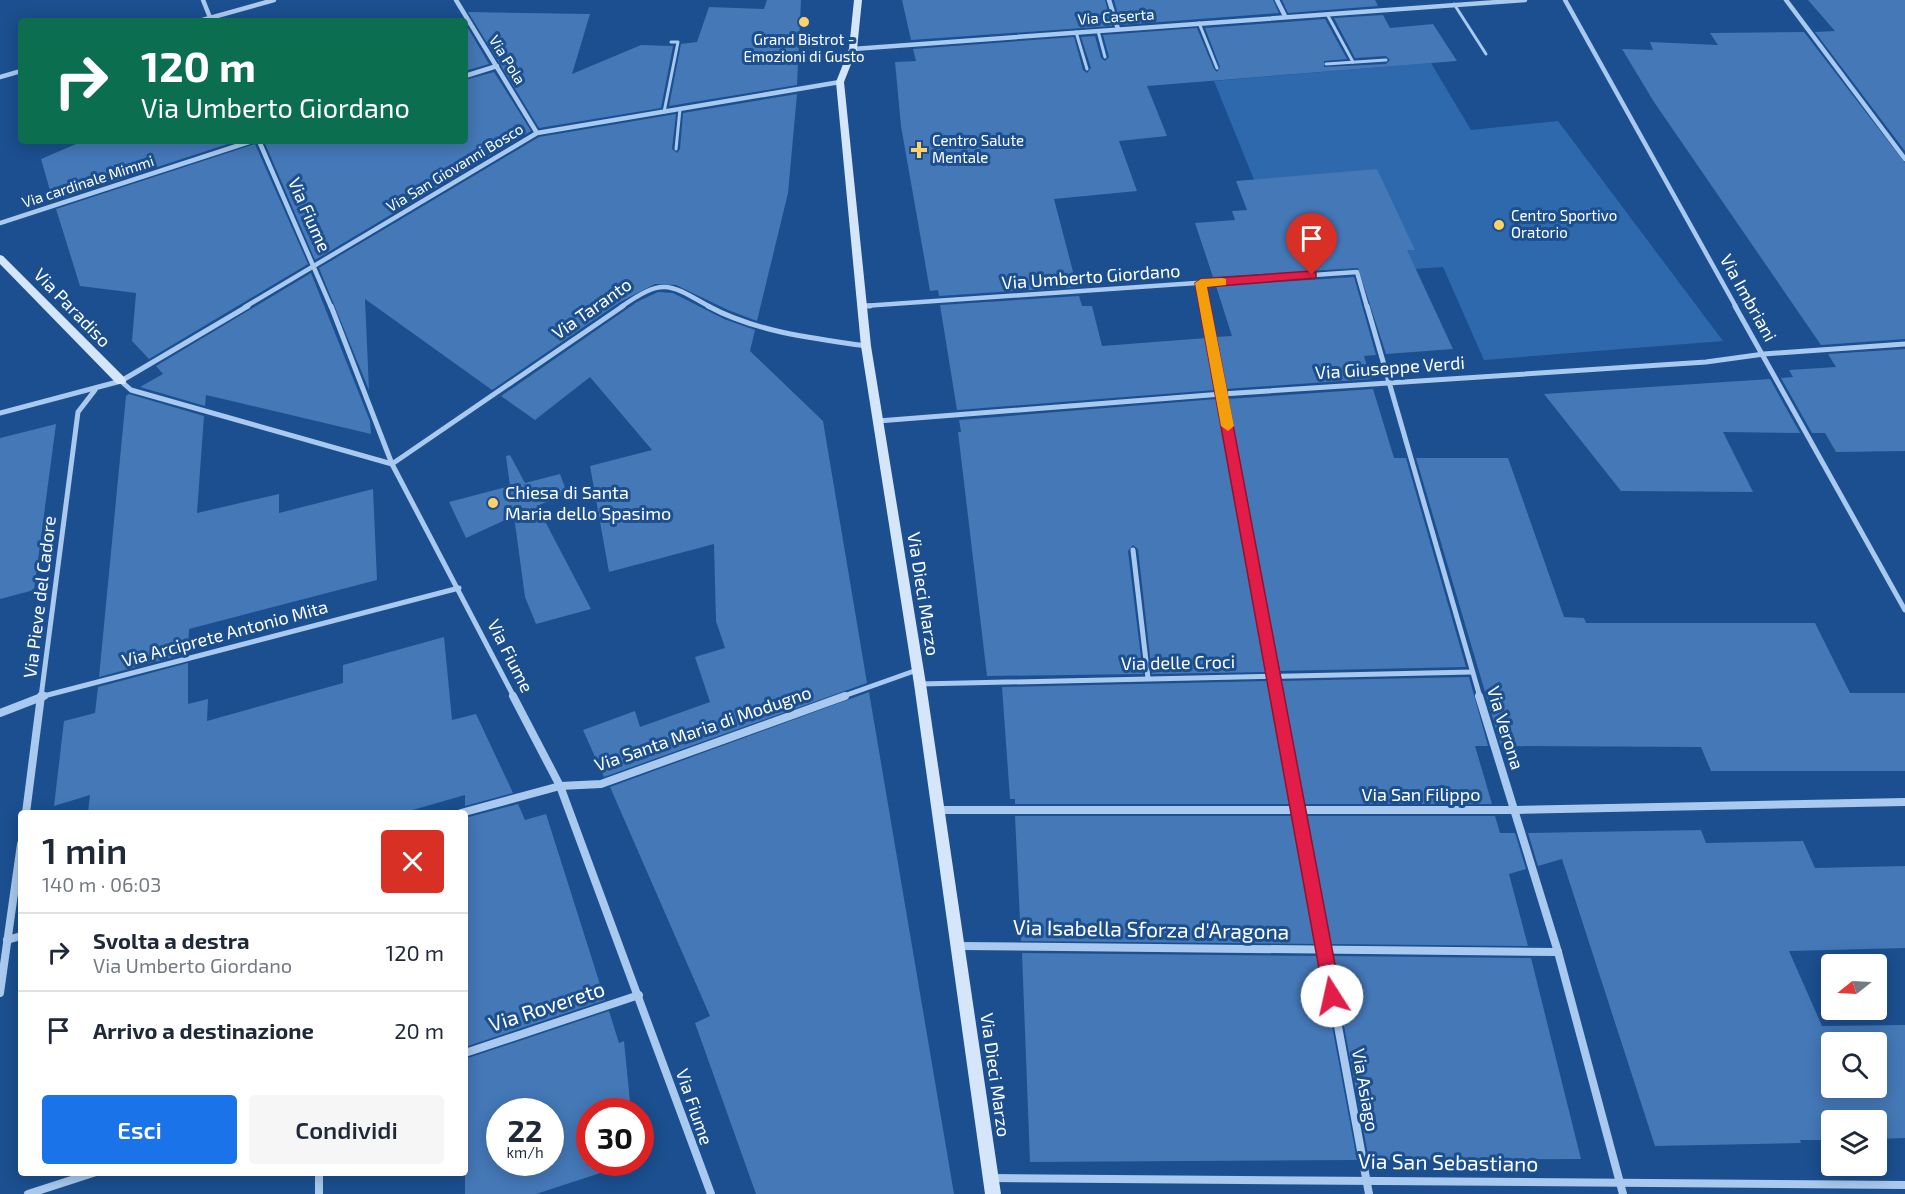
<!DOCTYPE html>
<html lang="it">
<head>
<meta charset="utf-8">
<style>
	:root { --surface:#fff; --page:#f6f6f7; --text:#1f2937; --muted:#747a83; --line:#e0e1e3; --accent:#1a73e8 }
	body { margin:0; font-family:"Exo 2",sans-serif; background:var(--page); color:var(--text); height:100vh; display:flex; flex-direction:column; font-size:22px; white-space:nowrap }
	* { box-sizing:border-box; margin:0 }
	p { font-size:20px; color:var(--muted) }
	.icon { flex:none; width:33px; height:33px; fill:none; stroke:currentColor; stroke-width:2; stroke-linecap:round; stroke-linejoin:round }
	.map { position:relative; flex:1; overflow:hidden }
	.panel { position:absolute; left:18px; top:810px; width:450px; height:366px; display:flex; flex-direction:column; background:var(--surface); border-radius:6px; box-shadow:0 3px 15px #0003 }
	.panel>* { flex:none }
	.hud { position:absolute; left:18px; top:18px; width:450px; height:126px; border-radius:6px; box-shadow:0 3px 15px #0003; background:#0b6e4f; color:#fff; overflow:hidden }
	.needle { width:39px; rotate:252deg }
	.tools { position:absolute; left:1821px; top:954px; display:grid; gap:12px }
	.tools a { display:grid; place-items:center; width:66px; height:66px; border-radius:6px; background:var(--surface); box-shadow:0 3px 15px #0003; font-size:30px }
	.speed { position:absolute; left:486px; top:1098px; display:flex; gap:12px; font-size:30px; font-weight:700; text-align:center }
	.speed>* { display:grid; place-content:center; width:78px; height:78px; border-radius:50%; background:var(--surface); box-shadow:0 3px 15px #0003; line-height:1 }
	.speed small { font-size:15px; font-weight:400 }
	.speed .limit { border:9px solid #d22; background:#fff; color:#111 }
	.pin { position:absolute; display:grid; place-items:center; width:51px; height:51px; color:#fff; margin:-62px -26px; border-radius:50% 50% 50% 0; rotate:-45deg; box-shadow:0 0 6px #0007 }
	.pin .icon { rotate:45deg }
	.me { position:absolute; width:66px; margin:-33px; rotate:350deg; stroke-linejoin:round; filter:drop-shadow(0 0 4px #0008) }
	.turn { display:flex; align-items:center; gap:21px; height:126px; padding:0 24px; font-size:27px }
	.turn .icon { width:78px; height:78px; stroke-width:2.5 }
	.turn b { display:block; font-size:42px; line-height:51px }
	.round { display:grid; place-items:center; flex:none; width:63px; height:63px; border-radius:6px; background:var(--page) }
	.headline { display:flex; align-items:center; justify-content:space-between; height:102px; padding:0 24px }
	h1 { font-size:36px; font-weight:600; line-height:45px }
	.action { display:flex; gap:12px; margin-top:auto; padding:12px 24px }
	.action a { flex:1; height:69px; border-radius:6px; background:var(--accent); color:#fff; font-size:24px; font-weight:600; line-height:69px; text-align:center }
	.action a+a { background:var(--page); color:var(--text) }
	ul { padding:0; list-style:none }
	li { display:flex; align-items:center; gap:18px; height:78px; padding:0 24px; border-top:2px solid var(--line) }
	li div { flex:1 }
	li b { display:block; font-size:22px }
	li em { font-style:normal }
	.map>svg:first-child { display:block }
</style>
</head>
<body>
<div class="map">
<svg width="1905" height="1194" viewBox="0 0 1905 1194">
	<rect width="100%" height="100%" fill="#1b4f8f"/>
	<path fill="#2e69ad" d="M1431,63L1471,130L1558,121L1723,341L1484,360L1443,267L1385,271L1261,197L1214,81Z"/>
	<g fill="#4478b7" fill-rule="evenodd">
		<path d="M767,0H801L797,85L669,106L681,44L697,42L709,7L764,9Z"/>
		<path d="M902,0H1105L1112,26L911,40Z"/>
		<path d="M1114,0H1273L1279,13L1121,25Z"/>
		<path d="M1282,0H1375L1378,6L1288,13Z"/>
		<path d="M1808,0H1905V151L1815,32L1835,31Z"/>
		<path d="M468,12L590,14L572,74L641,45L673,46L661,108L539,128Z"/>
		<path d="M1383,15L1390,28L1433,24L1457,61L1147,86L1167,136L1119,141L1137,191L1054,199L1077,287L939,296L938,290L930,291L901,126L895,62L916,61L913,49L1074,37L1083,70L1087,73L1091,68L1081,37L1095,36L1101,58L1105,61L1109,57L1103,35L1197,28L1214,69L1217,72L1220,67L1205,28L1325,19L1347,59L1324,61V67L1386,64L1390,60L1386,56L1355,58L1334,18Z"/>
		<path d="M465,23L489,64L465,71Z"/>
		<path d="M1804,32L1905,163V339L1821,345L1654,102L1622,49L1653,50L1650,42L1718,45L1710,33Z"/>
		<path d="M494,72L531,131L315,260L264,141H465V80Z"/>
		<path d="M797,94L788,193L757,321L728,310L676,285L655,284L620,302L492,390L365,299L369,390L319,268L539,137L676,114L672,149L677,153L680,149L683,113Z"/>
		<path d="M83,141H237L53,201L41,159Z"/>
		<path d="M255,144L308,264L149,359L132,341L136,293L80,286L56,209Z"/>
		<path d="M1377,169L1415,250H1407L1453,349L1386,354L1358,268L1213,277L1195,223L1235,220L1232,211L1247,210L1236,181Z"/>
		<path d="M311,273L370,421L371,434L206,395L205,406L140,387L163,374L156,366Z"/>
		<path d="M1354,277L1376,355L1364,356L1371,379L1225,389L1216,337L1232,336L1216,286Z"/>
		<path d="M658,292L673,293L724,319L755,330L750,351L823,421L867,683L604,777L583,730L635,711L640,727L710,702L695,657L725,648L716,621L714,544L609,572L590,466L652,450L590,377L535,420L501,396L637,302Z"/>
		<path d="M1079,296L1082,306H1092L1102,346L1206,338L1215,390L957,410L940,305Z"/>
		<path d="M1905,349V451L1836,452L1825,433H1812L1781,378L1793,377L1789,370L1836,367L1828,354Z"/>
		<path d="M1770,379L1800,433L1723,432L1753,492L1621,491L1544,394Z"/>
		<path d="M1373,389L1394,458H1406L1466,667L1277,671L1227,399Z"/>
		<path d="M129,394L204,416L197,513L279,494V513L373,489L377,580L189,629L188,653L99,677L126,396Z"/>
		<path d="M1217,399L1267,672L1152,674L1138,549L1133,545L1128,551L1143,674L987,676L958,432H961L959,420Z"/>
		<path d="M56,424L34,590L0,599V438Z"/>
		<path d="M510,455L525,483L560,474L567,493L537,506L591,609L536,624L525,597L514,516L466,538L449,502L510,486L506,456Z"/>
		<path d="M1416,458H1508L1564,617L1584,618L1586,623H1815L1850,693H1905V771H1711L1701,747L1501,746Z"/>
		<path d="M444,637L452,720L476,714L513,793L465,806V795L402,813H88L90,795L54,806L64,721L95,713L98,687L188,663V704L208,699L207,721L343,683V665Z"/>
		<path d="M1469,677L1488,746H1475L1492,804H1303L1279,681Z"/>
		<path d="M1269,681L1291,804H1015V799H1010L1002,687Z"/>
		<path d="M869,692L954,1194H756L695,1023L710,1016L610,787Z"/>
		<path d="M518,804L525,820L546,814L605,1000L465,1047V818Z"/>
		<path d="M1015,816H1293L1317,944L1021,941Z"/>
		<path d="M1305,816H1495L1500,833H1515L1526,869L1509,874L1528,946L1329,944Z"/>
		<path d="M1701,830L1706,843L1803,841L1815,868L1905,866V948L1789,951L1822,1026L1905,1025V1138L1876,1139V1120H1832V1140H1800L1801,1143L1655,1146L1562,859L1538,866L1528,833ZM1832,1042H1876V1088H1832Z"/>
		<path d="M1022,953L1319,956L1357,1160L1030,1162Z"/>
		<path d="M1331,956L1531,958L1581,1159L1369,1160Z"/>
		<path d="M609,1011L619,1043L624,1041L631,1112H590V1162H634L536,1194H465V1059ZM500,1112H550V1162H500Z"/>
	</g>
	<g fill="none" stroke-linecap="round" stroke-linejoin="round">
		<g stroke="#a9c9ee" stroke-width="3">
			<path d="M1454,4L1486,54"/>
			<path d="M1327,14L1353,62"/>
			<path d="M1199,23L1217,68"/>
			<path d="M1098,31L1105,57"/>
			<path d="M1076,32L1087,69"/>
			<path d="M1326,64L1386,60"/>
			<path d="M664,112L678,42H671"/>
			<path d="M676,149L680,109"/>
		</g>
		<g stroke="#a9c9ee" stroke-width="4.5">
			<path d="M203,0L211,20"/>
			<path d="M456,0L537,133"/>
			<path d="M1109,0L1118,29"/>
			<path d="M1277,0L1285,16"/>
			<path d="M1565,0L1736,307"/>
			<path d="M1786,0L1905,159"/>
			<path d="M199,21L274,0"/>
			<path d="M853,49L1525,0"/>
			<path d="M465,76L497,66"/>
			<path d="M0,77L21,71"/>
			<path d="M259,141L331,307"/>
			<path d="M0,223L252,141"/>
			<path d="M1201,283L1205,307"/>
			<path d="M863,306L1357,272L1367,307"/>
			<path d="M245,307L537,133L840,82"/>
			<path d="M621,307C663,278 668,283 710,307"/>
		</g>
		<g stroke="#a9c9ee" stroke-width="5">
			<path d="M331,306L392,464L514,697"/>
			<path d="M708,306C756,332 812,338 866,346"/>
			<path d="M863,306H870"/>
			<path d="M1205,306L1277,697"/>
			<path d="M1367,306L1480,697"/>
			<path d="M1735,306L1905,610"/>
			<path d="M121,381L131,390L392,464"/>
			<path d="M0,413L121,381L248,306"/>
			<path d="M878,421L1222,394L1706,362L1764,354L1905,344"/>
			<path d="M392,464L623,306"/>
			<path d="M1133,550L1148,678"/>
			<path d="M920,684L1472,672"/>
			<path d="M40,697L459,588"/>
			<path d="M41,697L78,412L95,390"/>
			<path d="M841,697L917,670"/>
		</g>
		<g stroke="#a9c9ee" stroke-width="8">
			<path d="M513,696L560,786L711,1194"/>
			<path d="M1277,696L1369,1194"/>
			<path d="M1479,696L1558,952L1623,1194"/>
			<path d="M0,713L44,696"/>
			<path d="M938,810H1515L1905,802"/>
			<path d="M26,813L41,696"/>
			<path d="M461,813L560,786L601,784L845,696"/>
			<path d="M7,940L21,936"/>
			<path d="M959,946L1558,952"/>
			<path d="M0,993L21,844"/>
			<path d="M465,1053L639,995"/>
			<path d="M319,1173V1194"/>
			<path d="M991,1178L1905,1185"/>
			<path d="M28,1194L93,1173"/>
		</g>
		<g fill="#d6e6fa" fill-rule="evenodd">
			<path d="M854,0H862L857,49L844,82L871,346L926,684L1001,1194H985L914,684L861,346L836,82L849,49Z"/>
			<path d="M0,255L3,256L125,378L126,381L125,384H117L0,264Z"/>
		</g>
	</g>
	<path fill="#e11d48" stroke="#92132f" stroke-width="1.5" d="M1312,271L1316,273V278L1207,287L1341,996L1338,1002L1332,1004L1326,1002L1324,996L1195,283L1201,279Z"/>
	<path fill="#f59e0b" d="M1222,278L1226,279V285L1207,287L1234,426L1228,431L1221,426L1195,283L1201,279Z"/>
	<g fill="#ffd166" stroke="#1b4f8f" stroke-width="2">
		<circle cx="804" cy="22" r="6"/>
		<path d="M916 141h6v6h6v6h-6v6h-6v-6h-6v-6h6z"/>
		<circle cx="1499" cy="225" r="6"/>
		<circle cx="493" cy="503" r="6"/>
	</g>
	<g text-anchor="middle" stroke-width="6" stroke-linejoin="round" paint-order="stroke">
		<g font-size="15" fill="#fff" stroke="#1b4f8f">
			<text transform="translate(1116 17) rotate(-4)" y="5">Via Caserta</text>
			<text transform="translate(507 60) rotate(58)" y="5">Via Pola</text>
			<text transform="translate(455 168) rotate(-31)" y="5">Via San Giovanni Bosco</text>
			<text transform="translate(88 182) rotate(-18)" y="5">Via cardinale Mimmi</text>
		</g>
		<g font-size="15" fill="#fff" stroke="#1b4f8f" text-anchor="start">
			<text x="804" y="45" text-anchor="middle">Grand Bistrot -<tspan x="804" dy="17">Emozioni di Gusto</tspan></text>
			<text x="932" y="146">Centro Salute<tspan x="932" dy="17">Mentale</tspan></text>
			<text x="1511" y="221">Centro Sportivo<tspan x="1511" dy="17">Oratorio</tspan></text>
		</g>
		<g font-size="18" fill="#fff" stroke="#1b4f8f">
			<text transform="translate(309 215) rotate(66)" y="6">Via Fiume</text>
			<text transform="translate(1091 277) rotate(-4)" y="6">Via Umberto Giordano</text>
			<text transform="translate(1748 298) rotate(61)" y="6">Via Imbriani</text>
			<text transform="translate(72 308) rotate(46)" y="6">Via Paradiso</text>
			<text transform="translate(592 309) rotate(-35)" y="6">Via Taranto</text>
			<text transform="translate(1390 368) rotate(-4)" y="6">Via Giuseppe Verdi</text>
			<text transform="translate(923 594) rotate(81)" y="6">Via Dieci Marzo</text>
			<text transform="translate(40 597) rotate(-83)" y="6">Via Pieve del Cadore</text>
			<text transform="translate(225 634) rotate(-15)" y="6">Via Arciprete Antonio Mita</text>
			<text transform="translate(510 656) rotate(63)" y="6">Via Fiume</text>
			<text transform="translate(1178 663) rotate(-1)" y="6">Via delle Croci</text>
			<text transform="translate(1505 728) rotate(73)" y="6">Via Verona</text>
			<text transform="translate(703 729) rotate(-19)" y="6">Via Santa Maria di Modugno</text>
			<text x="1421" y="801">Via San Filippo</text>
			<text transform="translate(995 1075) rotate(82)" y="6">Via Dieci Marzo</text>
			<text transform="translate(1365 1090) rotate(80)" y="6">Via Asiago</text>
			<text transform="translate(694 1107) rotate(71)" y="6">Via Fiume</text>
		</g>
		<g font-size="18" fill="#fff" stroke="#1b4f8f" text-anchor="start">
			<text x="505" y="499">Chiesa di Santa<tspan x="505" dy="21">Maria dello Spasimo</tspan></text>
		</g>
		<g font-size="21" fill="#fff" stroke="#1b4f8f">
			<text transform="translate(1151 930) rotate(1)" y="7">Via Isabella Sforza d'Aragona</text>
			<text transform="translate(547 1007) rotate(-18)" y="7">Via Rovereto</text>
			<text transform="translate(1448 1163) rotate(1)" y="7">Via San Sebastiano</text>
		</g>
	</g>
</svg>
<div class="tools">
<a><svg class="needle" viewBox="-14 -14 28 28"><path d="M0-13l5 13h-10z" fill="#e53935"/><path d="M0 13l5-13h-10z" fill="#747a83"/></svg></a>
<a><svg class="icon" aria-label="search" viewBox="0 0 24 24"><circle cx="10" cy="10" r="6"/><path d="M15 15l6 6"/></svg></a>
<a><svg class="icon" aria-label="layers" viewBox="0 0 24 24"><path d="M12 4l9 5-9 5-9-5zM3 14l9 5 9-5"/></svg></a>
</div>
<div class="speed"><div>22<small>km/h</small></div><div class="limit">30</div></div>
<div class="pin" style="left:1312px;top:275px;background:#d93025"><svg class="icon" aria-label="arrive" viewBox="0 0 24 24"><path d="M6 21V4h12l-3 4 3 4H6"/></svg></div>
<svg class="me" style="left:1332px;top:996px" viewBox="-20 -20 40 40"><circle r="19" fill="#fff"/><path d="M0-13L10 11 0 6-10 11z" fill="#e11d48"/></svg>
<div class="hud">
<div class="turn"><svg class="icon" aria-label="right" viewBox="0 0 24 24"><path d="M7 20v-9h11M14 6l5 5-5 5"/></svg><div><b>120 m</b>Via Umberto Giordano</div></div>
</div>
<section class="panel">
<div class="headline"><div><h1>1 min</h1><p>140 m · 06:03</p></div><a class="round" style="background:#d93025;color:#fff"><svg class="icon" aria-label="close" viewBox="0 0 24 24"><path d="M6 6l12 12M18 6L6 18"/></svg></a></div>
<ul>
<li><svg class="icon" aria-label="right" viewBox="0 0 24 24"><path d="M7 20v-9h11M14 6l5 5-5 5"/></svg><div><b>Svolta a destra</b><p>Via Umberto Giordano</p></div><em>120 m</em></li>
<li><svg class="icon" aria-label="arrive" viewBox="0 0 24 24"><path d="M6 21V4h12l-3 4 3 4H6"/></svg><div><b>Arrivo a destinazione</b></div><em>20 m</em></li>
</ul>
<div class="action"><a>Esci</a><a>Condividi</a></div>
</section>
</div>
</body>
</html>
